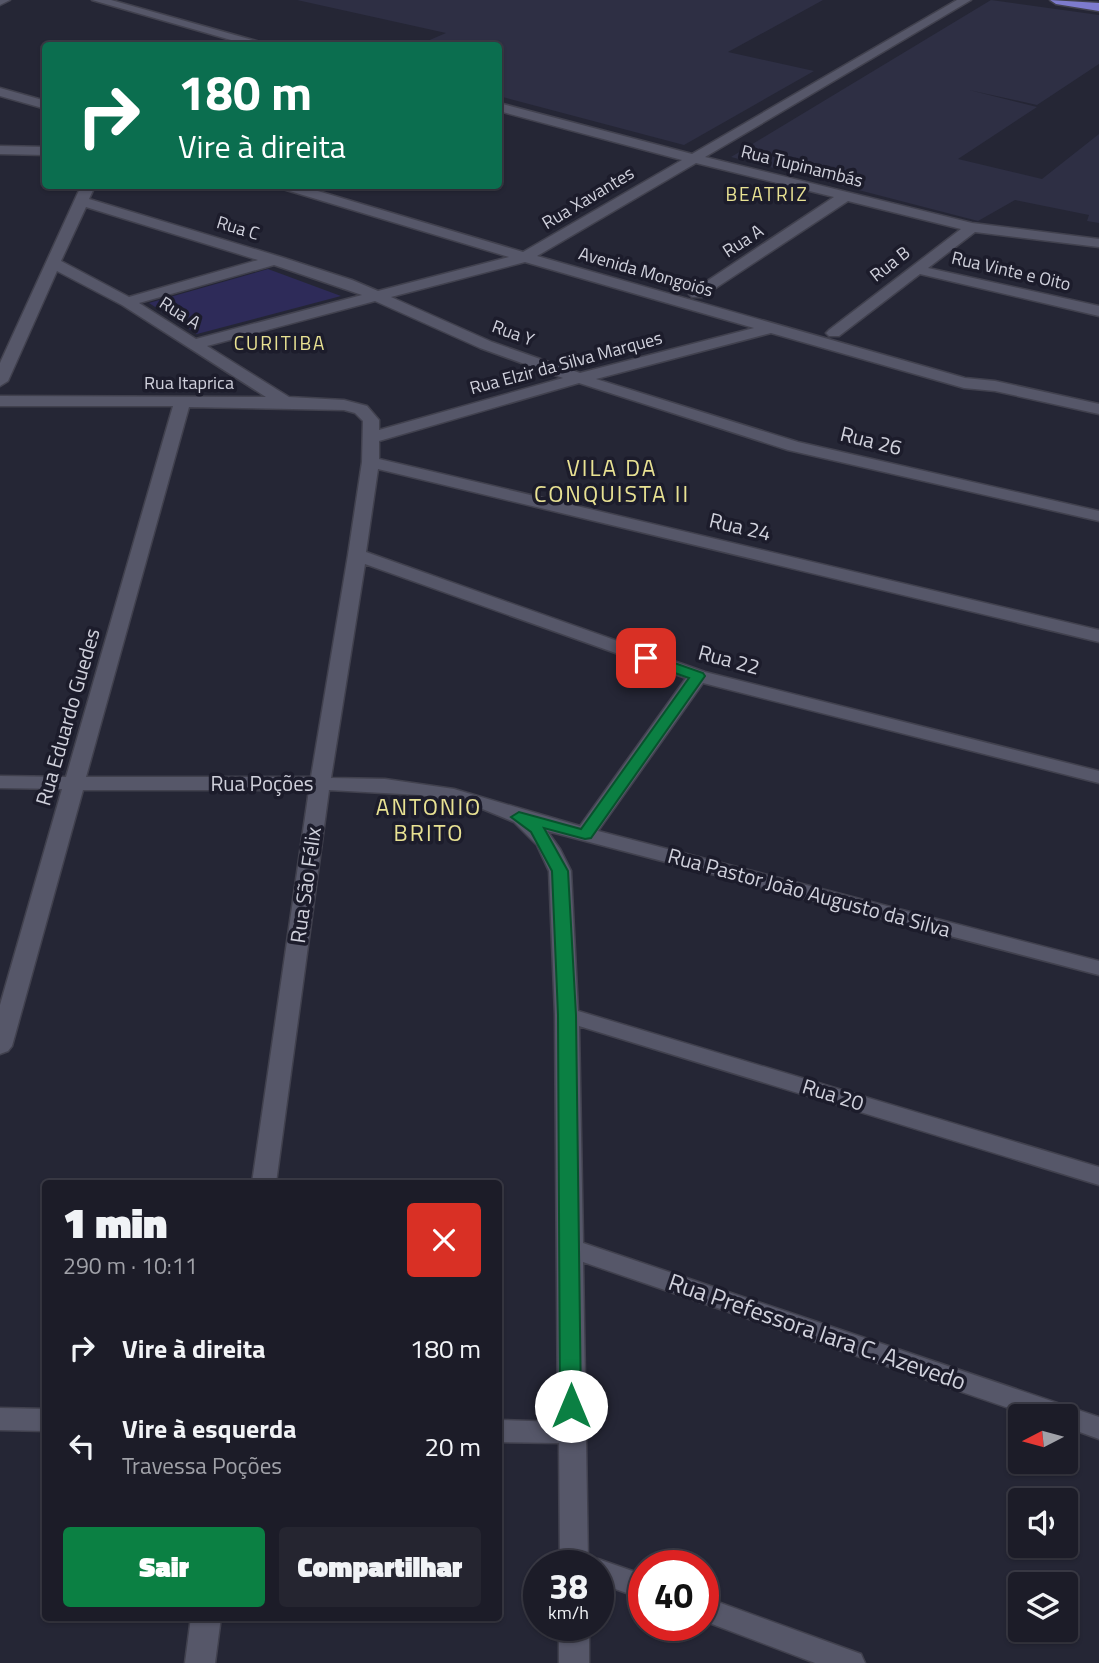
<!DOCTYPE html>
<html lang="pt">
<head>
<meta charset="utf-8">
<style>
	:root { --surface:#1c1c28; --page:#252530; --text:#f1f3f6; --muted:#a0a1a8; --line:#3a3a45; --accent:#0b8043 }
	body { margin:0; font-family:"Titillium Web",sans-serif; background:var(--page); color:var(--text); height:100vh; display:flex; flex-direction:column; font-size:26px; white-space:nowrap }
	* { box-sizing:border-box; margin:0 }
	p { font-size:23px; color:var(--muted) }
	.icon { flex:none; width:38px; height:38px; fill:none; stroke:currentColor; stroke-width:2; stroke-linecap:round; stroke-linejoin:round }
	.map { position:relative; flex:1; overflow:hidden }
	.side { position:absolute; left:42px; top:1180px; width:460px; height:441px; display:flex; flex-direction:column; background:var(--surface); border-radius:7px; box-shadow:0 2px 5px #0004,0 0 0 2px var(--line) }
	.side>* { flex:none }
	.banner { position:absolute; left:42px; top:42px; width:460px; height:147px; border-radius:7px; box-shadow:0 2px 5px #0004,0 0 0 2px var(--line); background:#0b6e4f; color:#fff; overflow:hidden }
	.needle { width:46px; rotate:264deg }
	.tools { position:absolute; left:1008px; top:1404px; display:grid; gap:14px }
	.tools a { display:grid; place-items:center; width:70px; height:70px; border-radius:7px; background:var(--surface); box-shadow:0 2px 5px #0004,0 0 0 2px var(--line); font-size:35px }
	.speed { position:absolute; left:523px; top:1550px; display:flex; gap:14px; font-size:35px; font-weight:700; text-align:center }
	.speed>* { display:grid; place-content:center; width:91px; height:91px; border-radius:50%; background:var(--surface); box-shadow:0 2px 5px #0004,0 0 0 2px var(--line); line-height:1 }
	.speed small { font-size:18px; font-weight:400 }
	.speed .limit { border:10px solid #d22; background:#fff; color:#111 }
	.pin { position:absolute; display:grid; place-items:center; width:60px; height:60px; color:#fff; margin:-30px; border-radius:14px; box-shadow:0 4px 10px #0006 }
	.me { position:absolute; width:77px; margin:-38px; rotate:0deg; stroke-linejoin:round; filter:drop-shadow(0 0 5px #0008) }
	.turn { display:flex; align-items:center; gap:24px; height:147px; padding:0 21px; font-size:32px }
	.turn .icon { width:91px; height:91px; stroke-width:2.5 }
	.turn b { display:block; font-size:49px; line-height:60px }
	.round { display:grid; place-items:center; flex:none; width:74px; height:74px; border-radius:7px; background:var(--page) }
	.summary { display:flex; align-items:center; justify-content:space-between; height:119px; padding:0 21px }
	h1 { font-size:42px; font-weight:800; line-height:52px }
	.action { display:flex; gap:14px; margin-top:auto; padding:14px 21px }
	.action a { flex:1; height:80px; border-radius:7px; background:var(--accent); color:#fff; font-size:28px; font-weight:800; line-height:80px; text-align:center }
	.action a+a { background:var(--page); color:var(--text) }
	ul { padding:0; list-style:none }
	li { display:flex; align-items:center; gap:21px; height:98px; padding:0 21px }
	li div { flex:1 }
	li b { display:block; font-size:26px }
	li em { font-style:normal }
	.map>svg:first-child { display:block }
</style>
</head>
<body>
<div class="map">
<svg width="1099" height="1663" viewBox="0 0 1099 1663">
	<rect width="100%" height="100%" fill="#252635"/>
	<g fill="#2e2f44">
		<path d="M297,0H823L728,52L814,71L684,145L499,96V46L418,45L446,33Z"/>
		<path d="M991,0L1099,15V64L1037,105L969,90L1037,107L958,159L1042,179L1099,134V223L1087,221L1089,215L1015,200L978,221L731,157Z"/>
	</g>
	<path fill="#2e2b59" d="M268,269L341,296L197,334L149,303Z"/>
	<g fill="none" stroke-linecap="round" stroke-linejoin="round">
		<defs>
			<g id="minor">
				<path d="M0,0H10L0,5Z"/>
				<path d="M92,0H111L274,46H252Z"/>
				<path d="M957,0H971L705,157L972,223L1099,239V247L975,232L928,268L1099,306V316L920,274L839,336H829L826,333L829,330L961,229L848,201L702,297H692L689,294L692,291L834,197L696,163L537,256L965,378L995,381L1099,404V414L995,391L964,388L771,333L596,379L798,442L1099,511V521L788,450L579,383L379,441V459L1099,630V642L378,469L366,552L705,672L1099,771V783L703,683L598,831L1099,961V975L547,831L560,849L571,871L578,1011L1099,1167V1185L579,1026L583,1243L1099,1417V1439L1066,1427V1416H1032L583,1262L588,1562L598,1559L644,1575V1599L598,1583V1566H560L559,1443L499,1442V1420L558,1422L555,1015L549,871L537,845L514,822L480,808L420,795L329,790L276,1183H252L309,790H83L12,1046L8,1051L0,1054V1005L62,789L0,788V776L66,777L173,406H0V396L266,397L122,305L57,271L8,381L0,386V363L81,186H95L89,199L281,257L352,280L378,291L509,257L283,189L281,186H301L523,252L682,160L499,111V103L692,154ZM86,207L258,260L129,297L61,261ZM525,262L754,328L580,373L492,342L391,297ZM274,265L362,295L196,339L139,303ZM375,301L480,348L563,378L379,430V420L367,406L344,400L289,397L207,346ZM189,407L344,410L355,413L363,421L362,462L348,555L311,777H86ZM365,564L686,678L580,826L454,789L385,779L331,778Z"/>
				<path d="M0,88L46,101V109L0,96Z"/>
				<path d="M0,146L46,147V155L0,154Z"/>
				<path d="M0,1408L46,1409V1431L0,1430Z"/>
				<path d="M704,1597L861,1654L865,1663H815L704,1621Z"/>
				<path d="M191,1617H221L215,1663H185Z"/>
				<rect x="559" y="1626" width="30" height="37"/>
			</g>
			<path id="highway" d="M1050,0L1099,3V11L1056,4Z"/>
		</defs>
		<use href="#minor" stroke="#41414e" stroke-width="3"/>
		<use href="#highway" stroke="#41414e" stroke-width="3"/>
		<use href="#minor" fill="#565769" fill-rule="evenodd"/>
		<use href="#highway" fill="#7d7bcd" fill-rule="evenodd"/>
	</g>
	<path fill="#0b8043" stroke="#07532c" stroke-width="2" d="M646,653L703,673L705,676L591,838L585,839L544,828L568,871L576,1015L581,1406L578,1412L571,1414L563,1412L560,1406L558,1015L552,871L531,832L511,817L519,812L581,829L689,678L641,661L639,658Z"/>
	<g text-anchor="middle" stroke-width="7" stroke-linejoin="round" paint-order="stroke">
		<g font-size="18" fill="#d0d1dc" stroke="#1c1c2b">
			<text transform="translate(802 166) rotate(14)" y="6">Rua Tupinambás</text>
			<text transform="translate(588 198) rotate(-31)" y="6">Rua Xavantes</text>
			<text transform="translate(238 228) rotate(17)" y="6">Rua C</text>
			<text transform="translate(743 241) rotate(-33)" y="6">Rua A</text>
			<text transform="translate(890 264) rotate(-38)" y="6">Rua B</text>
			<text transform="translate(1011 271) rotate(13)" y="6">Rua Vinte e Oito</text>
			<text transform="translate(646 272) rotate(16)" y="6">Avenida Mongoiós</text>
			<text transform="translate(180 313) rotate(32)" y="6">Rua A</text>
			<text transform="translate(513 333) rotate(20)" y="6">Rua Y</text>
			<text transform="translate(566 363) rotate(-15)" y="6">Rua Elzir da Silva Marques</text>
			<text x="189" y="389">Rua Itaprica</text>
		</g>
		<g font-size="19" letter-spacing="2" fill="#e9e293" stroke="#1c1c2b">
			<text x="767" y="201">BEATRIZ</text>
			<text x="280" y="350">CURITIBA</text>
		</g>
		<g font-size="21" fill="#d0d1dc" stroke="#1c1c2b">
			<text transform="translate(871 441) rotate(14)" y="7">Rua 26</text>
			<text transform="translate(740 527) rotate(13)" y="7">Rua 24</text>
			<text transform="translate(729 660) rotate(15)" y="7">Rua 22</text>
			<text transform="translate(68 717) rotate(-74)" y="7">Rua Eduardo Guedes</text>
			<text x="262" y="791">Rua Poções</text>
			<text transform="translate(306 885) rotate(-82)" y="7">Rua São Félix</text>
			<text transform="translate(809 893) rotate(15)" y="7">Rua Pastor João Augusto da Silva</text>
			<text transform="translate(833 1095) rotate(17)" y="7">Rua 20</text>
		</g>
		<g font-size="23" letter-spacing="2" fill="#e9e293" stroke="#1c1c2b">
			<text x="612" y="476">VILA DA<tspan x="612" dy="26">CONQUISTA II</tspan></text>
			<text x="429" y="815">ANTONIO<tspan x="429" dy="26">BRITO</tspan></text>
		</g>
		<g font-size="24" fill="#d0d1dc" stroke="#1c1c2b">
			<text transform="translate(817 1332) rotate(19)" y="8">Rua Prefessora Iara C. Azevedo</text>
		</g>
	</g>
</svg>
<div class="tools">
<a><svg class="needle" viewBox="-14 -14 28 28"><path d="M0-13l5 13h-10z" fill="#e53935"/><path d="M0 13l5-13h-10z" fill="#a0a1a8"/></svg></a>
<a><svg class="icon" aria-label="sound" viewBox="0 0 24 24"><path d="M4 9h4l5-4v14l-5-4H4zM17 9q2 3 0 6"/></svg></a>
<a><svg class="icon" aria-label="layers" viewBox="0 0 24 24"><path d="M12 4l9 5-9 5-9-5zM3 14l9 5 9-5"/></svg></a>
</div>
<div class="speed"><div>38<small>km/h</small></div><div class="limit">40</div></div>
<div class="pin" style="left:646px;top:658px;background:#d93025"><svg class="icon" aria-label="arrive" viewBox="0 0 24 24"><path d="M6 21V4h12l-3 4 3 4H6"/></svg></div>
<svg class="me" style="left:571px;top:1406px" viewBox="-20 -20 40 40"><circle r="19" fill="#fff"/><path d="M0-13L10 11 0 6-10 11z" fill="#0b8043"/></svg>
<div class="banner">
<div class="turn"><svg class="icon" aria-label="right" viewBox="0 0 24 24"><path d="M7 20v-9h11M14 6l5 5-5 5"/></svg><div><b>180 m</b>Vire à direita</div></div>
</div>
<section class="side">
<div class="summary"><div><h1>1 min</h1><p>290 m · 10:11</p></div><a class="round" style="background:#d93025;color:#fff"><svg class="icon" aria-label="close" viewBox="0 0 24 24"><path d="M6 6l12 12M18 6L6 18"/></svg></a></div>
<ul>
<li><svg class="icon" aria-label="right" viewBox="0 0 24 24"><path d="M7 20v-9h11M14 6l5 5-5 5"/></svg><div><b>Vire à direita</b></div><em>180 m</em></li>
<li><svg class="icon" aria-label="left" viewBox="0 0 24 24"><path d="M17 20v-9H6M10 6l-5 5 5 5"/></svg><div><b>Vire à esquerda</b><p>Travessa Poções</p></div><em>20 m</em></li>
</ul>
<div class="action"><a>Sair</a><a>Compartilhar</a></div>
</section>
</div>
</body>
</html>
